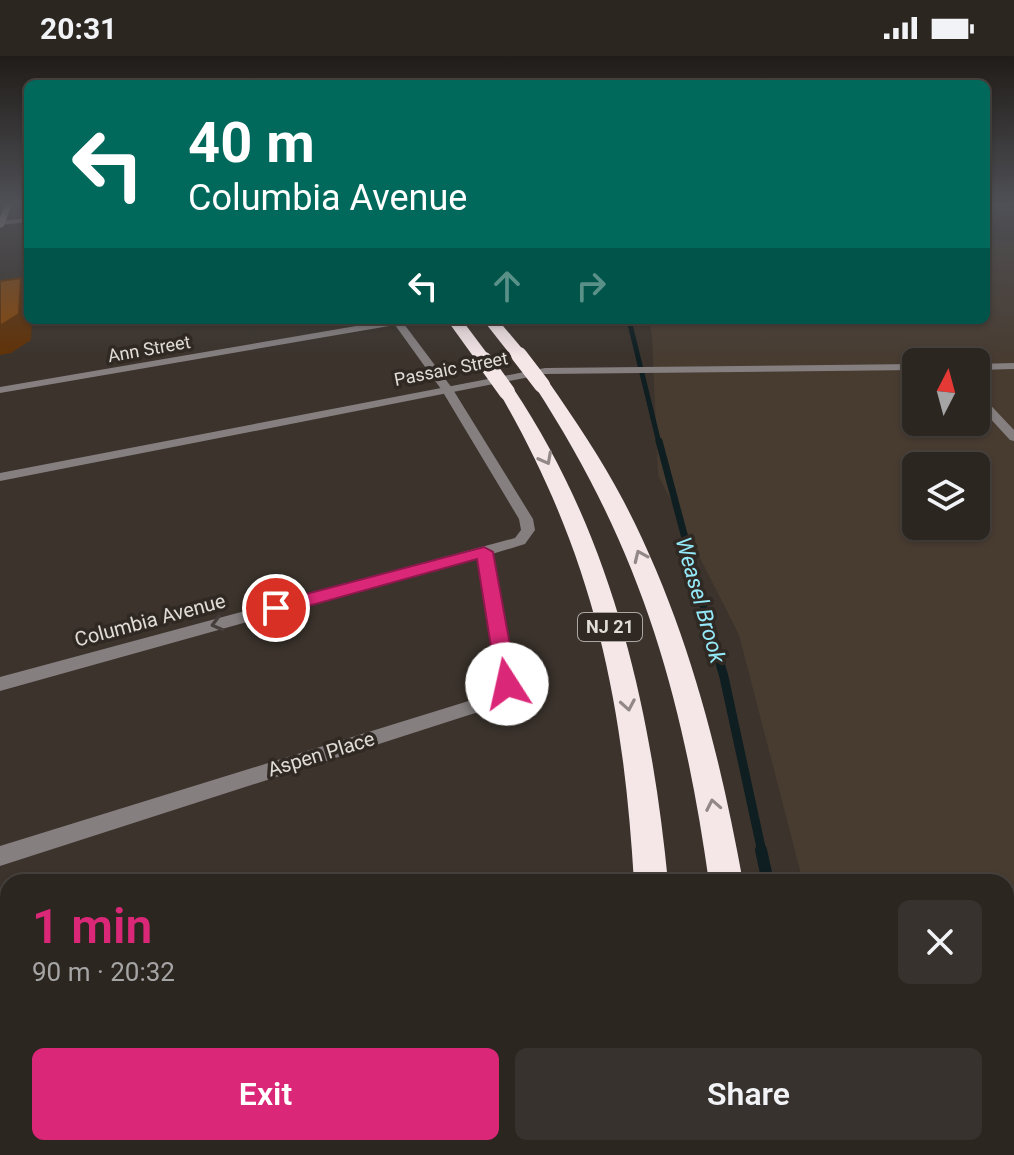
<!DOCTYPE html>
<html lang="en">
<head>
<meta charset="utf-8">
<style>
	:root { --surface:#2c2621; --page:#38322e; --text:#f1f3f6; --muted:#a6a5a5; --line:#48433f; --accent:#db2777 }
	body { margin:0; font-family:Roboto,sans-serif; background:var(--page); color:var(--text); height:100vh; display:flex; flex-direction:column; font-size:30px; white-space:nowrap }
	* { box-sizing:border-box; margin:0 }
	p { font-size:26px; color:var(--muted) }
	.icon { flex:none; width:44px; height:44px; fill:none; stroke:currentColor; stroke-width:2; stroke-linecap:round; stroke-linejoin:round }
	.map { position:relative; flex:1; overflow:hidden }
	.side { position:absolute; left:0px; top:818px; width:1014px; height:282px; display:flex; flex-direction:column; background:var(--surface); border-radius:24px 24px 0 0; box-shadow:0 2px 6px #0004,0 0 0 2px var(--line) }
	.side>* { flex:none }
	.guide { position:absolute; left:24px; top:24px; width:966px; height:244px; border-radius:12px; box-shadow:0 2px 6px #0004,0 0 0 2px var(--line); background:#00695c; color:#fff; overflow:hidden }
	.needle { width:52px; rotate:6deg }
	.tools { position:absolute; left:902px; top:292px; display:grid; gap:16px }
	.tools a { display:grid; place-items:center; width:88px; height:88px; border-radius:12px; background:var(--surface); box-shadow:0 2px 6px #0004,0 0 0 2px var(--line); font-size:40px }
	.pin { position:absolute; display:grid; place-items:center; width:68px; height:68px; color:#fff; margin:-34px; border:4px solid #fff; border-radius:50%; box-shadow:0 2px 8px #0007 }
	.me { position:absolute; width:88px; margin:-44px; rotate:350deg; stroke-linejoin:round; filter:drop-shadow(0 0 6px #0008) }
	.turn { display:flex; align-items:center; gap:28px; height:168px; padding:0 32px; font-size:36px }
	.turn .icon { width:104px; height:104px; stroke-width:2.5 }
	.turn b { display:block; font-size:56px; line-height:68px }
	.lanes { display:flex; align-items:center; height:76px; padding:0 32px; background:#0003; justify-content:center; gap:40px; direction:ltr }
	.lanes .off { opacity:.35 }
	.round { display:grid; place-items:center; flex:none; width:84px; height:84px; border-radius:12px; background:var(--page) }
	.overview { display:flex; align-items:center; justify-content:space-between; height:136px; padding:0 32px }
	h1 { font-size:48px; font-weight:600; line-height:60px; color:var(--accent) }
	.cta { display:flex; gap:16px; margin-top:auto; padding:16px 32px }
	.cta a { flex:1; height:92px; border-radius:12px; background:var(--accent); color:#fff; font-size:32px; font-weight:600; line-height:92px; text-align:center }
	.cta a+a { background:var(--page); color:var(--text) }
	.status { display:flex; justify-content:space-between; align-items:center; height:56px; padding:0 40px; background:var(--surface); direction:ltr }
	.status svg { height:22px; fill:currentColor }
	.map>svg:first-child { display:block }
</style>
</head>
<body>
<div class="status"><b>20:31</b><svg viewBox="0 0 49 12"><path d="M0 12V9h3v3zM5 12V6h3v6zM10 12V3h3v9zM15 12V0h3v12zM26 1h20v11H26zM47 4h2v5h-2z"/></svg></div>
<div class="map">
<svg width="1014" height="1099" viewBox="0 0 1014 1099">
	<rect width="100%" height="100%" fill="#3b332c"/>
	<path fill="#483c31" fill-rule="evenodd" d="M986,184L1014,185V1099H899L895,1092H1006V826H803L739,579L658,419L652,280L649,264H986ZM916,306H976V366H916ZM916,410H976V470H916Z"/>
	<path fill="#135238" d="M353,1092H576L577,1099H340Z"/>
	<g fill="none" stroke-linecap="round" stroke-linejoin="round">
		<path stroke="#0e1e21" stroke-width="5" d="M629,264L659,387"/>
		<path stroke="#0e1e21" stroke-width="7" d="M659,385L707,564"/>
		<path stroke="#0e1e21" stroke-width="9" d="M707,562L724,621L762,796"/>
		<g stroke="#0e1e21" stroke-width="12">
			<path d="M761,794L768,826"/>
			<path d="M830,1092L832,1099"/>
		</g>
		<g fill="#857f80" fill-rule="evenodd">
			<path d="M391,264H401L452,332L533,463L535,474L525,488L492,498L516,628L500,649L0,810V790L488,639L498,627L477,502L0,635V621L515,482L521,474L519,463L441,333L395,269L0,337V331Z"/>
			<path d="M976,337L980,338L1014,374V385L1010,384L976,347Z"/>
		</g>
		<g fill="#857f80" fill-rule="evenodd">
			<path d="M28,162V166L0,169V165Z"/>
			<path d="M28,234V240L0,243V237Z"/>
			<path d="M1014,307V313L976,314V308Z"/>
			<path d="M916,308V314L545,318L0,425V417L545,312Z"/>
		</g>
		<path fill="#b2a9aa" fill-rule="evenodd" d="M5,148H12L4,170L0,172V161Z"/>
		<g fill="#f5e6e8" fill-rule="evenodd">
			<path d="M447,264H462L492,304L490,307H478Z"/>
			<path d="M483,264H498L525,296V302H513Z"/>
			<path d="M542,324L548,325C575,364 601,402 623,444C686,564 719,694 743,826H709C682,636 640,491 534,329Z"/>
			<path d="M507,331L513,332C612,480 651,651 668,826H634C623,641 593,498 499,336Z"/>
			<rect x="641" y="1092" width="42" height="7"/>
			<path d="M736,1092H778L779,1099H737Z"/>
		</g>
		<g stroke="#f5e6e8" stroke-width="16">
			<path d="M519,299L542,329"/>
			<path d="M484,304L507,336"/>
		</g>
	</g>
	<path fill="#613207" d="M21,222L28,238V264H32L31,284L11,297L0,299V270Z"/>
	<path fill="#8a480a" stroke="#613207" stroke-width="2" d="M21,222L19,258L0,270V225Z"/>
	<defs><path id="oneway-chevron" d="M-2-3.5L2.5 0L-2 3.5" fill="none" stroke-width="1.6" stroke-linecap="round" stroke-linejoin="round" transform="scale(2)"/></defs>
	<g stroke="#928886">
		<use href="#oneway-chevron" transform="translate(546 403) rotate(62)"/>
		<use href="#oneway-chevron" transform="translate(640 500) rotate(-114)"/>
		<use href="#oneway-chevron" transform="translate(628 649) rotate(80)"/>
		<use href="#oneway-chevron" transform="translate(713 749) rotate(-101)"/>
	</g>
	<use stroke="#453e3a" href="#oneway-chevron" transform="translate(217 568) rotate(165)"/>
	<linearGradient id="sky" x2="0" y2="1"><stop stop-color="#201c18"/><stop offset="0.49" stop-color="#4f5056"/><stop offset="1" stop-color="#4f5056" stop-opacity="0"/></linearGradient>
	<rect width="1014" height="302" fill="url(#sky)"/>
	<path fill="#db2777" stroke="#8e194d" stroke-width="2" d="M484,491L493,496L517,628L515,633H500L497,628L477,503L276,559L267,552L276,546Z"/>
	<g text-anchor="middle" stroke-width="7" stroke-linejoin="round" paint-order="stroke">
		<g font-size="18" fill="#e0dcd7" stroke="#302923">
			<text transform="translate(149 293) rotate(-10)" y="6">Ann Street</text>
			<text transform="translate(451 313) rotate(-11)" y="6">Passaic Street</text>
		</g>
		<rect fill="#302923" stroke="#aba6a1" stroke-width="2" x="578" y="557" width="64" height="28" rx="6"/>
		<g font-size="18" font-weight="bold" fill="#e0dcd7">
			<text x="610" y="577">NJ 21</text>
		</g>
		<g font-size="20" fill="#e0dcd7" stroke="#302923">
			<text transform="translate(150 564) rotate(-15)" y="7">Columbia Avenue</text>
			<text transform="translate(321 698) rotate(-17)" y="7">Aspen Place</text>
		</g>
		<g font-size="22" font-style="italic" fill="#95eafa" stroke="#302923">
			<text transform="translate(701 544) rotate(74)" y="8">Weasel Brook</text>
		</g>
	</g>
</svg>
<div class="tools">
<a><svg class="needle" viewBox="-14 -14 28 28"><path d="M0-13l5 13h-10z" fill="#e53935"/><path d="M0 13l5-13h-10z" fill="#a6a5a5"/></svg></a>
<a><svg class="icon" aria-label="layers" viewBox="0 0 24 24"><path d="M12 4l9 5-9 5-9-5zM3 14l9 5 9-5"/></svg></a>
</div>
<div class="pin" style="left:276px;top:552px;background:#d93025"><svg class="icon" aria-label="arrive" viewBox="0 0 24 24"><path d="M6 21V4h12l-3 4 3 4H6"/></svg></div>
<svg class="me" style="left:507px;top:628px" viewBox="-20 -20 40 40"><circle r="19" fill="#fff"/><path d="M0-13L10 11 0 6-10 11z" fill="#db2777"/></svg>
<div class="guide">
<div class="turn"><svg class="icon" aria-label="left" viewBox="0 0 24 24"><path d="M17 20v-9H6M10 6l-5 5 5 5"/></svg><div><b>40 m</b>Columbia Avenue</div></div>
<div class="lanes"><svg class="icon" aria-label="left" viewBox="0 0 24 24"><path d="M17 20v-9H6M10 6l-5 5 5 5"/></svg><svg class="icon off" aria-label="ahead" viewBox="0 0 24 24"><path d="M12 20V5M6 11l6-6 6 6"/></svg><svg class="icon off" aria-label="right" viewBox="0 0 24 24"><path d="M7 20v-9h11M14 6l5 5-5 5"/></svg></div>
</div>
<section class="side">
<div class="overview"><div><h1>1 min</h1><p>90 m · 20:32</p></div><a class="round"><svg class="icon" aria-label="close" viewBox="0 0 24 24"><path d="M6 6l12 12M18 6L6 18"/></svg></a></div>
<div class="cta"><a>Exit</a><a>Share</a></div>
</section>
</div>
</body>
</html>
